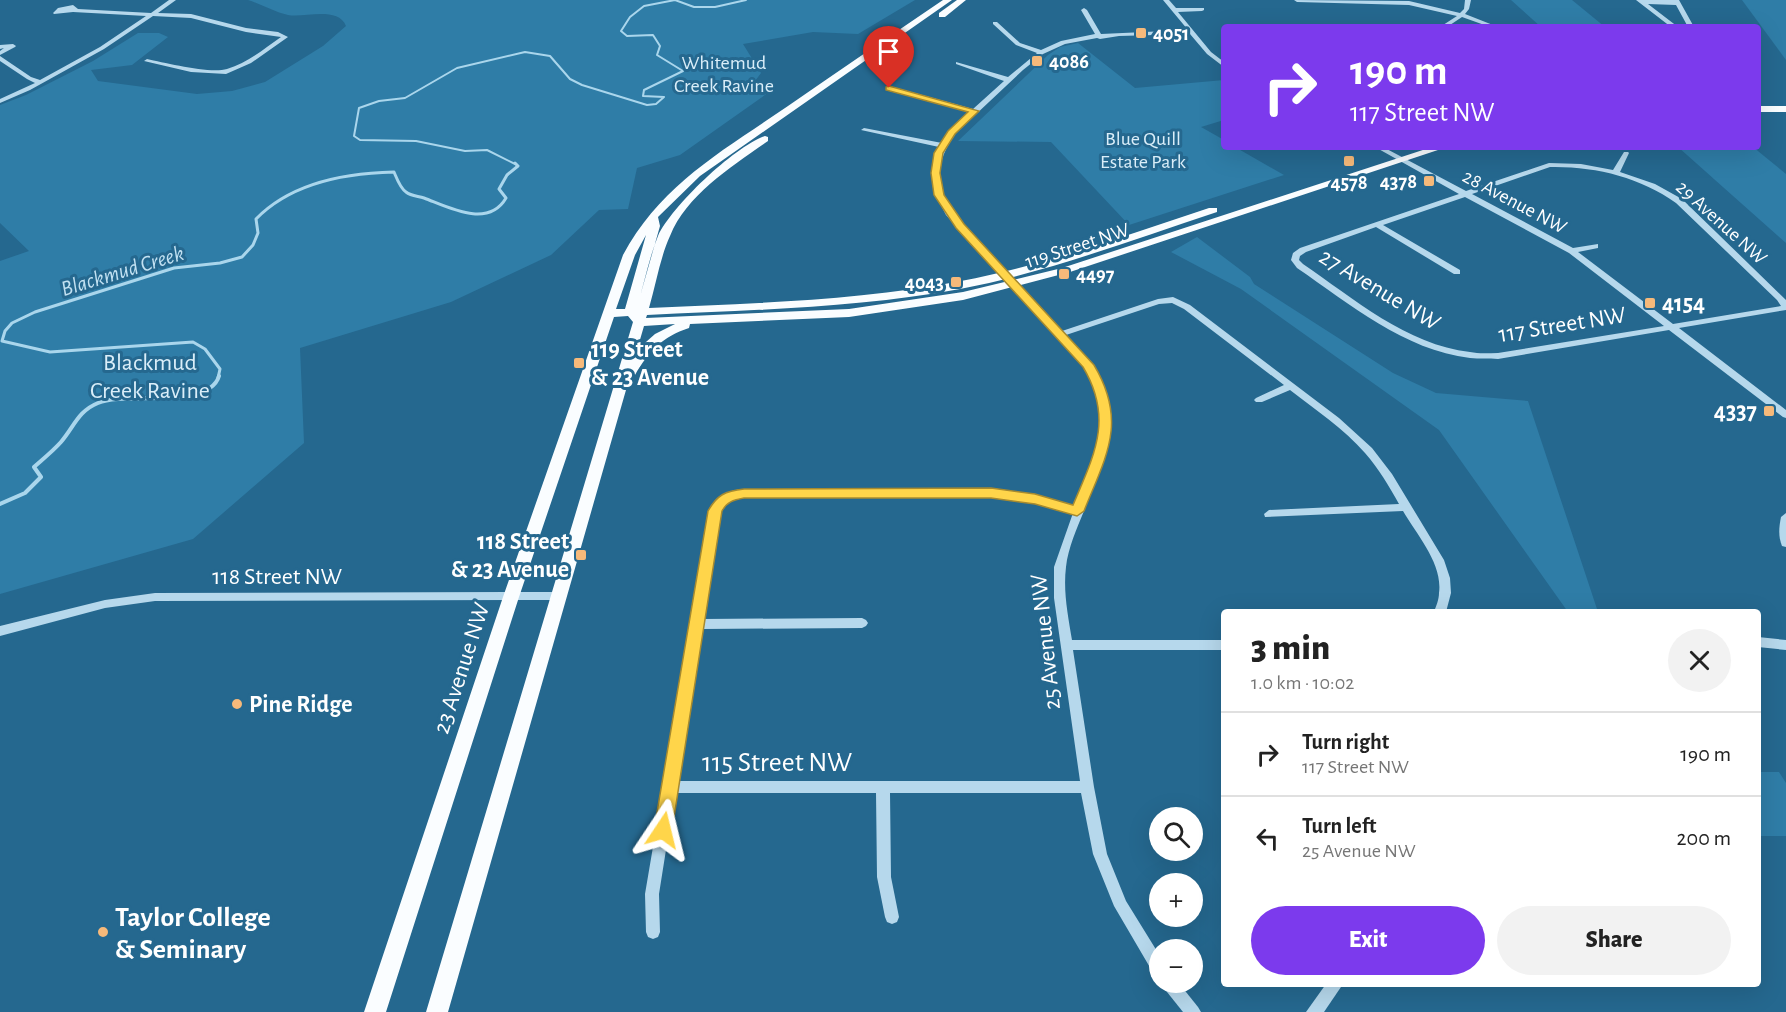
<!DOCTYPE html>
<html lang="en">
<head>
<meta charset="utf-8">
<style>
	:root { --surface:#fff; --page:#f2f2f2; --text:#222; --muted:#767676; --line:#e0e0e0; --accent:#7c3aed }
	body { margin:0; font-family:"Alegreya Sans",sans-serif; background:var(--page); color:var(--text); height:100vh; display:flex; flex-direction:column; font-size:22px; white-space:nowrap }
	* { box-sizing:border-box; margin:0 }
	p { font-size:20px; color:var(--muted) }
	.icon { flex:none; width:33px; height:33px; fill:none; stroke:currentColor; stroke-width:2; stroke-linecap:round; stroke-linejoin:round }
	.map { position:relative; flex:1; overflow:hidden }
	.panel { position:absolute; left:1221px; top:609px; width:540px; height:378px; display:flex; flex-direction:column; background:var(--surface); border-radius:6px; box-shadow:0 6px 24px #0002 }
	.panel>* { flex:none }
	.guide { position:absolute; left:1221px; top:24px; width:540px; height:126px; border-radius:6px; box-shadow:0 6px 24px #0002; background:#7c3aed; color:#fff; overflow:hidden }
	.tools { position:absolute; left:1149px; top:807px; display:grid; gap:12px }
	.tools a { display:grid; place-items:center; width:54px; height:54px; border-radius:50%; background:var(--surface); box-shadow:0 6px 24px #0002; font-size:30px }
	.pin { position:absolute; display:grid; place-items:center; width:51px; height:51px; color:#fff; margin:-62px -26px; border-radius:50% 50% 50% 0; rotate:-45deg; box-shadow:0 0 6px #0007 }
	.pin .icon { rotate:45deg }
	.me { position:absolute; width:66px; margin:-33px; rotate:10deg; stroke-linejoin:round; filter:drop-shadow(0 0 4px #0008) }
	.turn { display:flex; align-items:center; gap:21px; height:126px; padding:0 30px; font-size:27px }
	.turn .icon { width:78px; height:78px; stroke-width:2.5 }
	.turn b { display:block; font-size:42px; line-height:51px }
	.round { display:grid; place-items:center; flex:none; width:63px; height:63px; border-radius:32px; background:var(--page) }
	.overview { display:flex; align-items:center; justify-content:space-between; height:102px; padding:0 30px }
	h1 { font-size:36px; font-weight:800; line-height:45px }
	.primary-button { display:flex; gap:12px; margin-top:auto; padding:12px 30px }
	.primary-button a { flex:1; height:69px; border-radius:36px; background:var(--accent); color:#fff; font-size:24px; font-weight:800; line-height:69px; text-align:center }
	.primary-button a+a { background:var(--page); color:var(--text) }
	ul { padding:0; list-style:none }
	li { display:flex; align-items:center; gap:18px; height:84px; padding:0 30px; border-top:2px solid var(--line) }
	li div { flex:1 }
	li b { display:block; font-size:22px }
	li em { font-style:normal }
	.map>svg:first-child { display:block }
</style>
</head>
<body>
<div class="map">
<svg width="1786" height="1012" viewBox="0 0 1786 1012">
	<rect width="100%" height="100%" fill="#25688f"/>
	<g fill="#2f7da7">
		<path d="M248,0H915L858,34L813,32L743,44L761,73L752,85L772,90L680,155L637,168L628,209L599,210L551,255L451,302L300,348L304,443L193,539L0,594V261L29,251L0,223V105L26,95L93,61L138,33H159L168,37L132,65L91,70L98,81L197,94L232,91L265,82L323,46L346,26C338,6 304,18 288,15C274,12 261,4 248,0Z"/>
		<path d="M1511,0H1572L1605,27H1541Z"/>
		<path d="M1742,0H1786V60Z"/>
		<path d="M1078,43L1135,88L1224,80V120L1201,127L1224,140V147H1235L1284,175L1129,225L1051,142L958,141L1048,55L1060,47Z"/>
		<path d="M1678,147H1753L1786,174V243Z"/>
		<path d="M1197,237L1250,277L1254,284L1393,373L1436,393L1528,401L1598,612H1568L1439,430L1241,289L1171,252Z"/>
		<path d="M1758,772H1779L1786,783V836H1758Z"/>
	</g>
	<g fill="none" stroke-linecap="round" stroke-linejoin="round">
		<path stroke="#aad6ec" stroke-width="2" d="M517,165L487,150L465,151L416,141L360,140L354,136L359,108L379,101L405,98L457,68L525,52L550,56L570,79L582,85L647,105L656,104L664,97L643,96L644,90L683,71L657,55L660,46L653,35L627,36L621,31L630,17L644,6L675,0L694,7H715L746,0"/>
		<path stroke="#aad6ec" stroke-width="3" d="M218,378L220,369L205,349L193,342L50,352L2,341L5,331L12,323L35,312L174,268L220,263L242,257L253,245L258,233L256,219C291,183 345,173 394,172C397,179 400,188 406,192C411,196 418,196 424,198C448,207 488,229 506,198L499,189L507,175L518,166L515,163"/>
		<path stroke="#aad6ec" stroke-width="4" d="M0,504L25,493L41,477L34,467C43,459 53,451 61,442C74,427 78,411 98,403C125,391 209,410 219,376"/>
		<g fill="#b6d8ec" fill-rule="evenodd">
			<path d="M169,0H176L158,13L191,14L246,28L278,32L288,37L251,63L226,74L191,72L144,61L147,59C166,63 210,74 227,69C247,63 264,49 281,37L246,32L191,18L153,16L104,49L30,90L0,103V99L35,83L27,79L0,61V56L31,77L40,80L100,47L146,16L73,12L54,14L53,13L58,8L73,5L78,9L151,13Z"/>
			<path d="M1163,0H1169L1176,8H1204V10L1202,11L1178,12L1211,52L1224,62V67L1207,54L1190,34L1119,36L1100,39L1097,38L1065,44L1043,54L1023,70L956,133C934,164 936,182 953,214L1062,331L1158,299L1173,297L1190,305L1339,418L1372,448L1392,474L1444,560L1450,578L1451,593L1446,612H1434C1436,606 1439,600 1439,593C1443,564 1417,535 1403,511L1265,517L1264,514L1269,510L1399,504C1389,486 1379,469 1365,453C1344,429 1316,410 1290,390L1262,402H1256L1254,400L1256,398L1284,385L1184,309L1172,303L1159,304L1066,335C1127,399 1115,435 1084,511C1077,528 1068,548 1066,567C1063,591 1068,616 1072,640H1224V650H1073L1094,787L1107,854L1126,901L1160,956V978L1155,976L1114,906L1093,854L1081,793H890L891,877L899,917L897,922L892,924L887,922L885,917L877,877L876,793H675L659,894L660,932L658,937L653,939L648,937L646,932L645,894L710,511C717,496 728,491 744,490L991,489L1035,495L1075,507C1092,467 1111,424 1092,381C1088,373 1082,365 1077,357L946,215C933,189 928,175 939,147L861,130L864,128L942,143L951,131L970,112L886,88L889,86L973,109L1004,81L956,64V62L1008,77L1037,53L1016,45L993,24V22H997L1020,43L1041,50L1061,41L1095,34L1081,10L1084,8L1087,10L1101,34L1188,30ZM991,497L1035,503L1073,513L1054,567V598L1080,781H677L702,629L862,628L866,626L868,623L866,620L862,618L703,619L720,511C725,501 733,498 744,498Z"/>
			<path d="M1294,0L1409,1L1460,13L1464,9L1465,0H1471L1469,9L1465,14L1498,27H1490L1462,17L1447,27H1440L1457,16L1409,5L1297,2Z"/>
			<path d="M1636,0H1679L1694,27H1688L1676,5L1648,4L1678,27H1671Z"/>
			<path d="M13,44L16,46L15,47L0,55V51L4,48L0,49V45Z"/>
			<path d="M1375,147H1383L1466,191L1549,163L1581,164L1613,170L1624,152H1628L1629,153L1620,172L1655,184L1682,199L1786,300V310L1679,328L1786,410V418L1783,417L1669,330L1498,359C1489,358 1479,359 1470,358C1404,350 1350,304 1297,268L1291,260L1293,253L1300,248L1459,194ZM1550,167C1594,166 1640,177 1676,203L1777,300L1781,306L1673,324L1578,252L1598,248V244L1573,248L1472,194ZM1465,197L1569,253L1664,326L1498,353C1489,353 1479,354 1470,352C1407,345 1353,298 1303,264L1299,260L1300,256L1306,252L1376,227L1454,274H1460V270L1383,225Z"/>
			<path d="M1786,513V547L1782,546C1778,536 1779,527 1781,517Z"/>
			<path d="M558,592L562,593L564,596L562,599L558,600L155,601L105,608L0,636V626L105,600L155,593Z"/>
			<path d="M1758,637L1786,640V650L1758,647Z"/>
			<path d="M1161,982H1178L1198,1007L1201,1012H1183L1163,987Z"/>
			<path d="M1326,984H1343L1324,1012H1306Z"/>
		</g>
		<g fill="#fafdff" fill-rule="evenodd">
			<path d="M943,0H952L700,176L658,217L660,226L637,307C644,284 649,258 658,236C672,206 734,147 765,136L768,137V141C733,166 687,194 670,236C660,258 656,284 649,308C753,303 858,301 961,281C1046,265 1127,235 1209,208H1217V212C1132,240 1048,272 960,289C857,308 751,310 647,315L646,318L849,309L963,292L1062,268L1432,147H1447L1070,272L963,300L849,317L690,324L689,328C662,337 649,351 635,375L630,376L448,1012H426L633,322L628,316L614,317L519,597L386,1012H364L503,597L623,255C661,184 724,150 788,106C839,71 891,35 943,0ZM646,235L625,309H616L635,255ZM675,324L655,334L637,350L644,326Z"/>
			<path d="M957,0H966L945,17H939V13Z"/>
			<rect x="1758" y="106" width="28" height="6"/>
		</g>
	</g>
	<path fill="#ffd54a" stroke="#a68a30" stroke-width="1.5" d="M889,86L979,111L955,134L943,153L940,173L944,195L964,224L1094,365C1128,422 1106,456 1084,511L1077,516L1035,504L991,498H744C733,500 727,502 722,511L672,830L669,835L663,838L657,835L654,830L708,511C717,495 725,491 744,489L991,488L1035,494L1073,505C1094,455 1114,419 1083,367L956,228L934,195L931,173L934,153L948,131L968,112L886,90V87Z"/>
	<g fill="#f6b97a" stroke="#25688f" stroke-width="2">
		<rect x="1135" y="27" width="12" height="12" rx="3"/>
		<rect x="1031" y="55" width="12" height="12" rx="3"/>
		<rect x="1343" y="155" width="12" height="12" rx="3"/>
		<rect x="1423" y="175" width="12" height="12" rx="3"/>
		<rect x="1058" y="268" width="12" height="12" rx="3"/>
		<rect x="950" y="276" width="12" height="12" rx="3"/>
		<rect x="1644" y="297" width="12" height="12" rx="3"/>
		<rect x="573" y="357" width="12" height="12" rx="3"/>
		<rect x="1763" y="405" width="12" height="12" rx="3"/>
		<rect x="575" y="549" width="12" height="12" rx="3"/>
		<circle cx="237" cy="704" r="6"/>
		<circle cx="103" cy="932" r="6"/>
	</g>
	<g text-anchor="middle" stroke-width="6" stroke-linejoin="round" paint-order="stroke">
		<g font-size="20" font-weight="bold" fill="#fff" stroke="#25688f" text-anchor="start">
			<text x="1153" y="40">4051</text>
			<text x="1049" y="68">4086</text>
			<text x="1417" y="188" text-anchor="end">4378</text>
			<text x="1349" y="189" text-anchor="middle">4578</text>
			<text x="1076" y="281">4497</text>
			<text x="944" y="289" text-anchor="end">4043</text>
		</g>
		<g font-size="20" fill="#daeef9" stroke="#25688f">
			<text x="724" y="69">Whitemud<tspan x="724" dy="23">Creek Ravine</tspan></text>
			<text x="1143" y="145">Blue Quill<tspan x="1143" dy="23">Estate Park</tspan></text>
		</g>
		<g font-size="20" fill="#fff" stroke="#25688f">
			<text transform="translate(1515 201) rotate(28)" y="7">28 Avenue NW</text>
			<text transform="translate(1722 222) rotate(42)" y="7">29 Avenue NW</text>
			<text transform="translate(1077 245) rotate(-18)" y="7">119 Street NW</text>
		</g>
		<g font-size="22" font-style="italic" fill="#c2e1f2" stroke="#25688f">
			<text transform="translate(122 270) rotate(-17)" y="8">Blackmud Creek</text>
		</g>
		<g font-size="24" fill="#fff" stroke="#25688f">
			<text transform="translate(1380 289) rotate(31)" y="8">27 Avenue NW</text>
			<text transform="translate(1562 324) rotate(-9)" y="8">117 Street NW</text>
			<text x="277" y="584">118 Street NW</text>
			<text transform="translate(1045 642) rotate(-96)" y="8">25 Avenue NW</text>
			<text transform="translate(461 668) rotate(-72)" y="8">23 Avenue NW</text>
		</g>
		<g font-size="24" font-weight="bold" fill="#fff" stroke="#25688f" text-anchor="start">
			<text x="1662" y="311">4154</text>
			<text x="591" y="357">119 Street<tspan x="591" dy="28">&amp; 23 Avenue</tspan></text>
			<text x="1757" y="419" text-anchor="end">4337</text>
			<text x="569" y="549" text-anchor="end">118 Street<tspan x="569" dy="28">&amp; 23 Avenue</tspan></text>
			<text x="249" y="712">Pine Ridge</text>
		</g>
		<g font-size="24" fill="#daeef9" stroke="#25688f">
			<text x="150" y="370">Blackmud<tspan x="150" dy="28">Creek Ravine</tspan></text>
		</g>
		<g font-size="28" fill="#fff" stroke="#25688f">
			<text x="777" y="771">115 Street NW</text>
		</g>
		<g font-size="28" font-weight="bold" fill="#fff" stroke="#25688f" text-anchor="start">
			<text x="115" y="926">Taylor College<tspan x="115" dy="32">&amp; Seminary</tspan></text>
		</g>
	</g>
</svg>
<div class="tools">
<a><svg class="icon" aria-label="search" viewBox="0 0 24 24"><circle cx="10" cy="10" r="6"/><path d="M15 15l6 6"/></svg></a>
<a>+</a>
<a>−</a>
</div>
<div class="pin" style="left:889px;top:88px;background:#d93025"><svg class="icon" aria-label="arrive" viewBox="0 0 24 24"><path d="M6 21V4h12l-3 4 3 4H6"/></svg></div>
<svg class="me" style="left:663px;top:830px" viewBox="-20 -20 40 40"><path d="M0-17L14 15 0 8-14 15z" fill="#ffd54a" stroke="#fff" stroke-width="4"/></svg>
<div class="guide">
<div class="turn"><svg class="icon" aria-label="right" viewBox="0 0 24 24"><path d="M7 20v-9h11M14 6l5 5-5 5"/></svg><div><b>190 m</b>117 Street NW</div></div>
</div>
<section class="panel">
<div class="overview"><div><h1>3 min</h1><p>1.0 km · 10:02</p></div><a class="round"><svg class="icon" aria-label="close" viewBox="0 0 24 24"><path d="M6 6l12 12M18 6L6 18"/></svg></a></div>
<ul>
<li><svg class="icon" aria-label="right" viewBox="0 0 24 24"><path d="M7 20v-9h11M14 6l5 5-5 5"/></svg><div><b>Turn right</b><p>117 Street NW</p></div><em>190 m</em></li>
<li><svg class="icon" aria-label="left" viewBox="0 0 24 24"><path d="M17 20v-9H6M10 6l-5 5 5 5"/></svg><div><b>Turn left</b><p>25 Avenue NW</p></div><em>200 m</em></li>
</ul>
<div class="primary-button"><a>Exit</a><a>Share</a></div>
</section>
</div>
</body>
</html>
